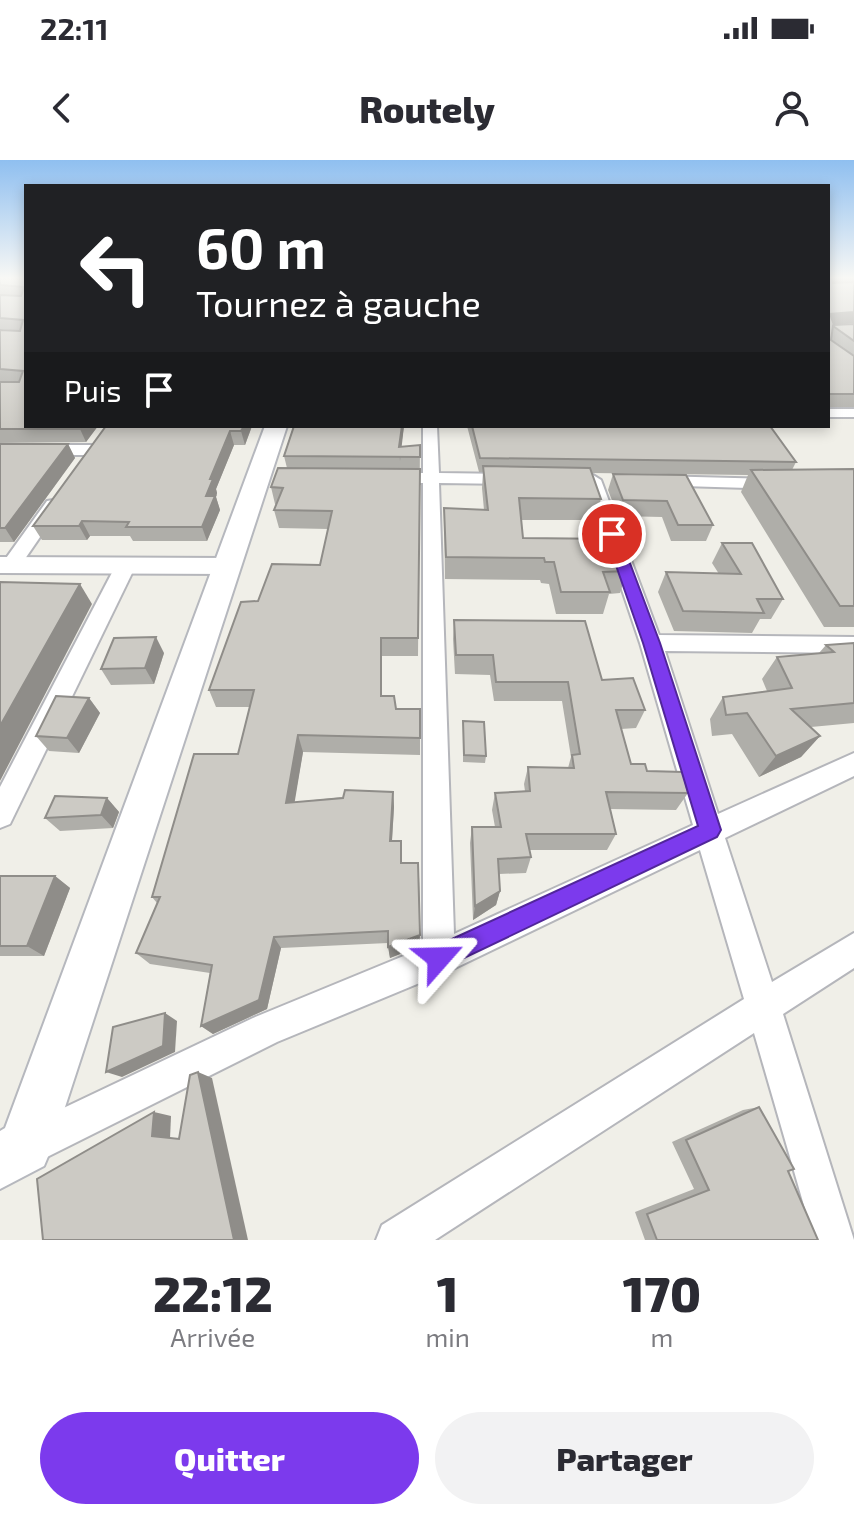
<!DOCTYPE html>
<html lang="fr">
<head>
<meta charset="utf-8">
<style>
	:root { --surface:#fff; --page:#f2f2f3; --text:#2b2b33; --muted:#7c7c81; --accent:#7c3aed }
	body { margin:0; font-family:"Exo 2",sans-serif; background:var(--page); color:var(--text); height:100vh; display:flex; flex-direction:column; font-size:30px; white-space:nowrap }
	* { box-sizing:border-box; margin:0 }
	p { font-size:26px; color:var(--muted) }
	.icon { flex:none; width:44px; height:44px; fill:none; stroke:currentColor; stroke-width:2; stroke-linecap:round; stroke-linejoin:round }
	.map { position:relative; height:1080px; overflow:hidden }
	.sheet { display:flex; flex-direction:column; background:var(--surface); flex:1 }
	.sheet>* { flex:none }
	.guide { position:absolute; left:24px; top:24px; width:806px; height:244px; border-radius:0px; box-shadow:0 4px 12px #0003; background:#202124; color:#fff; overflow:hidden }
	.pin { position:absolute; display:grid; place-items:center; width:68px; height:68px; color:#fff; margin:-34px; border:4px solid #fff; border-radius:50%; box-shadow:0 2px 8px #0007 }
	.me { position:absolute; width:88px; margin:-44px; rotate:65deg; stroke-linejoin:round; filter:drop-shadow(0 0 6px #0008) }
	.turn { display:flex; align-items:center; gap:28px; height:168px; padding:0 40px; font-size:36px }
	.turn .icon { width:104px; height:104px; stroke-width:2.5 }
	.turn b { display:block; font-size:56px; line-height:68px }
	.then { display:flex; align-items:center; height:76px; padding:0 40px; background:#0003; gap:16px; font-size:30px }
	.eta { display:flex; justify-content:space-evenly; align-items:center; height:136px; text-align:center }
	.eta b { font-size:48px; font-weight:800; line-height:56px }
	.primary-button { display:flex; gap:16px; margin-top:auto; padding:16px 40px }
	.primary-button a { flex:1; height:92px; border-radius:48px; background:var(--accent); color:#fff; font-size:32px; font-weight:800; line-height:92px; text-align:center }
	.primary-button a+a { background:var(--page); color:var(--text) }
	.status { display:flex; justify-content:space-between; align-items:center; height:56px; padding:0 40px; background:var(--surface); direction:ltr }
	.status svg { height:22px; fill:currentColor }
	header { display:flex; justify-content:space-between; align-items:center; height:104px; padding:0 40px; background:var(--surface); font-size:36px; font-weight:800 }
	.map>svg:first-child { display:block }
</style>
</head>
<body>
<div class="status"><b>22:11</b><svg viewBox="0 0 49 12"><path d="M0 12V9h3v3zM5 12V6h3v6zM10 12V3h3v9zM15 12V0h3v12zM26 1h20v11H26zM47 4h2v5h-2z"/></svg></div>
<header><svg class="icon" aria-label="back" viewBox="0 0 24 24"><path d="M15 5l-7 7 7 7"/></svg>Routely<svg class="icon" aria-label="person" viewBox="0 0 24 24"><circle cx="12" cy="8" r="4"/><path d="M4 21q1-7 8-7t8 7"/></svg></header>
<div class="map">
<svg width="854" height="1080" viewBox="0 0 854 1080">
	<rect width="100%" height="100%" fill="#f0efe8"/>
	<g fill="none" stroke-linecap="round" stroke-linejoin="round">
		<defs>
			<g id="minor">
				<rect x="828" y="249" width="26" height="8"/>
				<path d="M423,266H437L439,313L516,314L524,319L516,324L439,323L454,774L693,665L640,483L585,320L587,316L593,315L601,320L659,475L854,477V493L665,491L718,654L854,593V616L725,678L772,822L854,773V808L783,854L854,1080H814L754,873L435,1080H376L382,1065L744,839L700,690L451,810L277,882L41,1000L27,1005L13,1000L8,986L13,972L253,858L423,788V323H388L380,318L388,313H423Z"/>
				<path d="M0,285H92L100,290L92,295H0Z"/>
				<path d="M656,316L776,319L784,324L776,329L650,325L648,321Z"/>
				<path d="M53,340L62,345L18,409H4L1,405L4,401L47,341Z"/>
				<path d="M126,399L136,405L10,664L0,668V627L116,405Z"/>
			</g>
			<path id="tertiary" d="M0,397L229,398L241,406L229,414L0,413Z"/>
			<path id="secondary" d="M265,266H287L52,987L44,1006L0,1029V971L5,968Z"/>
		</defs>
		<use href="#minor" stroke="#b5b6bb" stroke-width="4"/>
		<use href="#tertiary" stroke="#b5b6bb" stroke-width="4"/>
		<use href="#secondary" stroke="#b6b8be" stroke-width="4"/>
		<use href="#minor" fill="#fff" fill-rule="evenodd"/>
		<use href="#tertiary" fill="#fff" fill-rule="evenodd"/>
		<use href="#secondary" fill="#fff" fill-rule="evenodd"/>
	</g>
	<g fill="#afaea9">
		<path d="M0,117H26V266H98L86,282L0,283V222H8L0,221V170L20,171L0,169Z"/>
		<path d="M828,117L854,122V163L834,165L854,164V247H828Z"/>
		<path d="M106,266H252L245,285H234L216,329L217,333L216,337L220,350L207,381H133L130,376H90L87,380H42L33,366Z"/>
		<path d="M294,266H404L401,287L420,285L418,496H382V536L396,549H420V595L303,592L294,642L393,632L394,647L392,681L402,703L420,786L390,798L388,783L281,788L267,849L213,874L201,866L210,813L150,804L136,793L157,743L152,737L238,594L250,547H216L209,530L258,441L320,405L328,369L279,368L274,350L277,345L275,344L271,327L287,308L284,296Z"/>
		<path d="M447,266H770L796,302L792,310L854,309V467H824L741,332L748,315L592,313L601,339L595,360H521L523,378L627,411L620,433L609,434L603,454H556L549,424L541,423L540,420L445,419L444,348L484,350L482,328L483,312H479L467,266Z"/>
		<path d="M0,284H68L75,298L14,382H0Z"/>
		<path d="M613,314L713,365L706,381H671L662,357L618,356L608,330Z"/>
		<path d="M722,383L783,439L771,459H760L752,473L674,471L658,432L666,412L719,414L712,403Z"/>
		<path d="M454,460L602,520L645,550L636,568L621,569L631,604L688,633L676,650L610,649L616,674L607,690H529L531,697L526,713L499,714L500,731L496,745L473,760L470,683L472,667H495L492,650L495,633L525,631L524,624L528,607L568,608L571,597L562,541H494L490,515L455,514L453,479Z"/>
		<path d="M854,483V563L811,567L820,576L801,597L759,617L732,574L712,576L710,559L723,537L767,531L762,519L777,497L819,493L826,485Z"/>
		<path d="M164,493L154,524L111,525L101,509Z"/>
		<path d="M89,538L100,553L79,593L49,591L36,576Z"/>
		<path d="M463,561L486,596L485,603L463,602Z"/>
		<path d="M107,638L119,652L113,668L60,671L45,658Z"/>
		<path d="M0,716H55L70,728L44,796H0Z"/>
		<path d="M759,947L818,1080H645L635,1052L694,1029L672,982L743,950Z"/>
	</g>
	<g fill="#8f8d89">
		<path d="M829,117H854V122L828,125Z"/>
		<path d="M854,152V163L828,166L830,154Z"/>
		<path d="M82,266H98L86,282L80,269Z"/>
		<path d="M244,266H252L245,285L241,271Z"/>
		<path d="M402,266H404L400,301L399,287Z"/>
		<path d="M230,271L234,285L216,329L217,333L216,337L220,350L207,381L202,367L206,336L210,319Z"/>
		<path d="M68,284L75,298L14,382L5,368Z"/>
		<path d="M82,361L90,376L87,380L79,366Z"/>
		<path d="M80,424L92,444L0,621V566Z"/>
		<path d="M156,477L164,493L154,524L145,508Z"/>
		<path d="M381,478L382,496V553L381,536Z"/>
		<path d="M89,538L100,553L79,593L67,578Z"/>
		<path d="M298,575L303,592L292,658L286,643Z"/>
		<path d="M820,576L801,597L759,617L776,596Z"/>
		<path d="M393,632L394,647L391,695L390,681Z"/>
		<path d="M107,638L119,652L113,668L101,655Z"/>
		<path d="M55,716L70,728L44,796L27,786Z"/>
		<path d="M419,716L420,786L390,798L388,787Z"/>
		<path d="M500,731L496,745L473,760L475,746Z"/>
		<path d="M274,777L281,788L267,849L213,874L201,866Z"/>
		<path d="M165,853L177,861L175,892L122,917L106,912Z"/>
		<path d="M198,912L212,918L248,1080H234Z"/>
		<path d="M154,952L171,956L170,979L152,976Z"/>
	</g>
	<g fill="#cccac4" stroke="#8f8d89" stroke-width="2">
		<path d="M0,117H26V266H82L80,269H0V222H19L23,211L0,209V170L20,171L23,160L0,158V135L21,136L24,127L0,125Z"/>
		<path d="M828,117H831L833,123L854,122V152L830,154L834,165L854,164V181L833,166L831,180L854,196V234H828Z"/>
		<path d="M106,266H244L241,271H230L210,319H213L206,336H215L202,367H126L129,362L82,361L79,366H33Z"/>
		<path d="M294,266H402L399,287L420,285V297L284,296Z"/>
		<path d="M472,266H770L796,302L480,298Z"/>
		<path d="M0,284H68L5,368H0Z"/>
		<path d="M483,306L590,308L601,339L519,338L523,378L616,379L627,411L603,412L610,432H561L554,402H545L544,398L446,397L444,348L488,350Z"/>
		<path d="M278,308L420,309L418,478H381V536H394L396,549H420V578L298,575L286,643L343,638L345,630L393,632L390,681H401V703H418L420,775L388,787V771L274,777L259,840L201,866L212,805L136,793L160,737H152L194,594H238L254,530H209L241,442L258,441L272,404L320,405L332,351L274,350L283,328L271,327Z"/>
		<path d="M854,309V446H840L751,310Z"/>
		<path d="M613,314L686,315L713,365H678L667,341L623,340Z"/>
		<path d="M722,383H752L783,439H757L764,453L683,451L666,412L741,414Z"/>
		<path d="M0,422L80,424L0,566Z"/>
		<path d="M454,460L585,461L602,520L633,518L645,550H616L631,604H645L647,611L683,612L688,633L606,632L616,674H526L531,697L498,699L500,731L475,746L472,667H501L495,633L530,631L528,607L574,608L572,595L580,594L568,522H496L493,495H456Z"/>
		<path d="M156,477L145,508L101,509L114,478Z"/>
		<path d="M854,483V543L791,549L820,576L776,596L747,553L726,555L723,537L792,528L777,497L834,492L826,485Z"/>
		<path d="M56,536L89,538L67,578L36,576Z"/>
		<path d="M463,561L484,562L486,596L464,595Z"/>
		<path d="M55,636L107,638L101,655L45,658Z"/>
		<path d="M0,716H55L27,786H0Z"/>
		<path d="M165,853L163,886L106,912L113,867Z"/>
		<path d="M198,912L234,1080H43L37,1019L154,952L152,976L179,979L190,915Z"/>
		<path d="M759,947L794,1009L788,1011L818,1080H657L647,1054L709,1030L686,980Z"/>
	</g>
	<linearGradient id="sky" x2="0" y2="1"><stop stop-color="#8fbff0"/><stop offset="0.44" stop-color="#f8f8f5"/><stop offset="1" stop-color="#f8f8f5" stop-opacity="0"/></linearGradient>
	<rect width="854" height="268" fill="url(#sky)"/>
	<path fill="#7c3aed" stroke="#51269a" stroke-width="2" d="M607,371L619,374L660,483L721,670L717,677L439,810L430,807L427,798L430,789L698,666L643,483L605,374Z"/>
</svg>
<div class="pin" style="left:612px;top:374px;background:#d93025"><svg class="icon" aria-label="arrive" viewBox="0 0 24 24"><path d="M6 21V4h12l-3 4 3 4H6"/></svg></div>
<svg class="me" style="left:439px;top:798px" viewBox="-20 -20 40 40"><path d="M0-17L14 15 0 8-14 15z" fill="#7c3aed" stroke="#fff" stroke-width="4"/></svg>
<div class="guide">
<div class="turn"><svg class="icon" aria-label="left" viewBox="0 0 24 24"><path d="M17 20v-9H6M10 6l-5 5 5 5"/></svg><div><b>60 m</b>Tournez à gauche</div></div>
<div class="then">Puis<svg class="icon" aria-label="arrive" viewBox="0 0 24 24"><path d="M6 21V4h12l-3 4 3 4H6"/></svg></div>
</div>
</div>
<section class="sheet">
<div class="eta">
<div><b>22:12</b><p>Arrivée</p></div>
<div><b>1</b><p>min</p></div>
<div><b>170</b><p>m</p></div>
</div>
<div class="primary-button"><a>Quitter</a><a>Partager</a></div>
</section>
</body>
</html>
